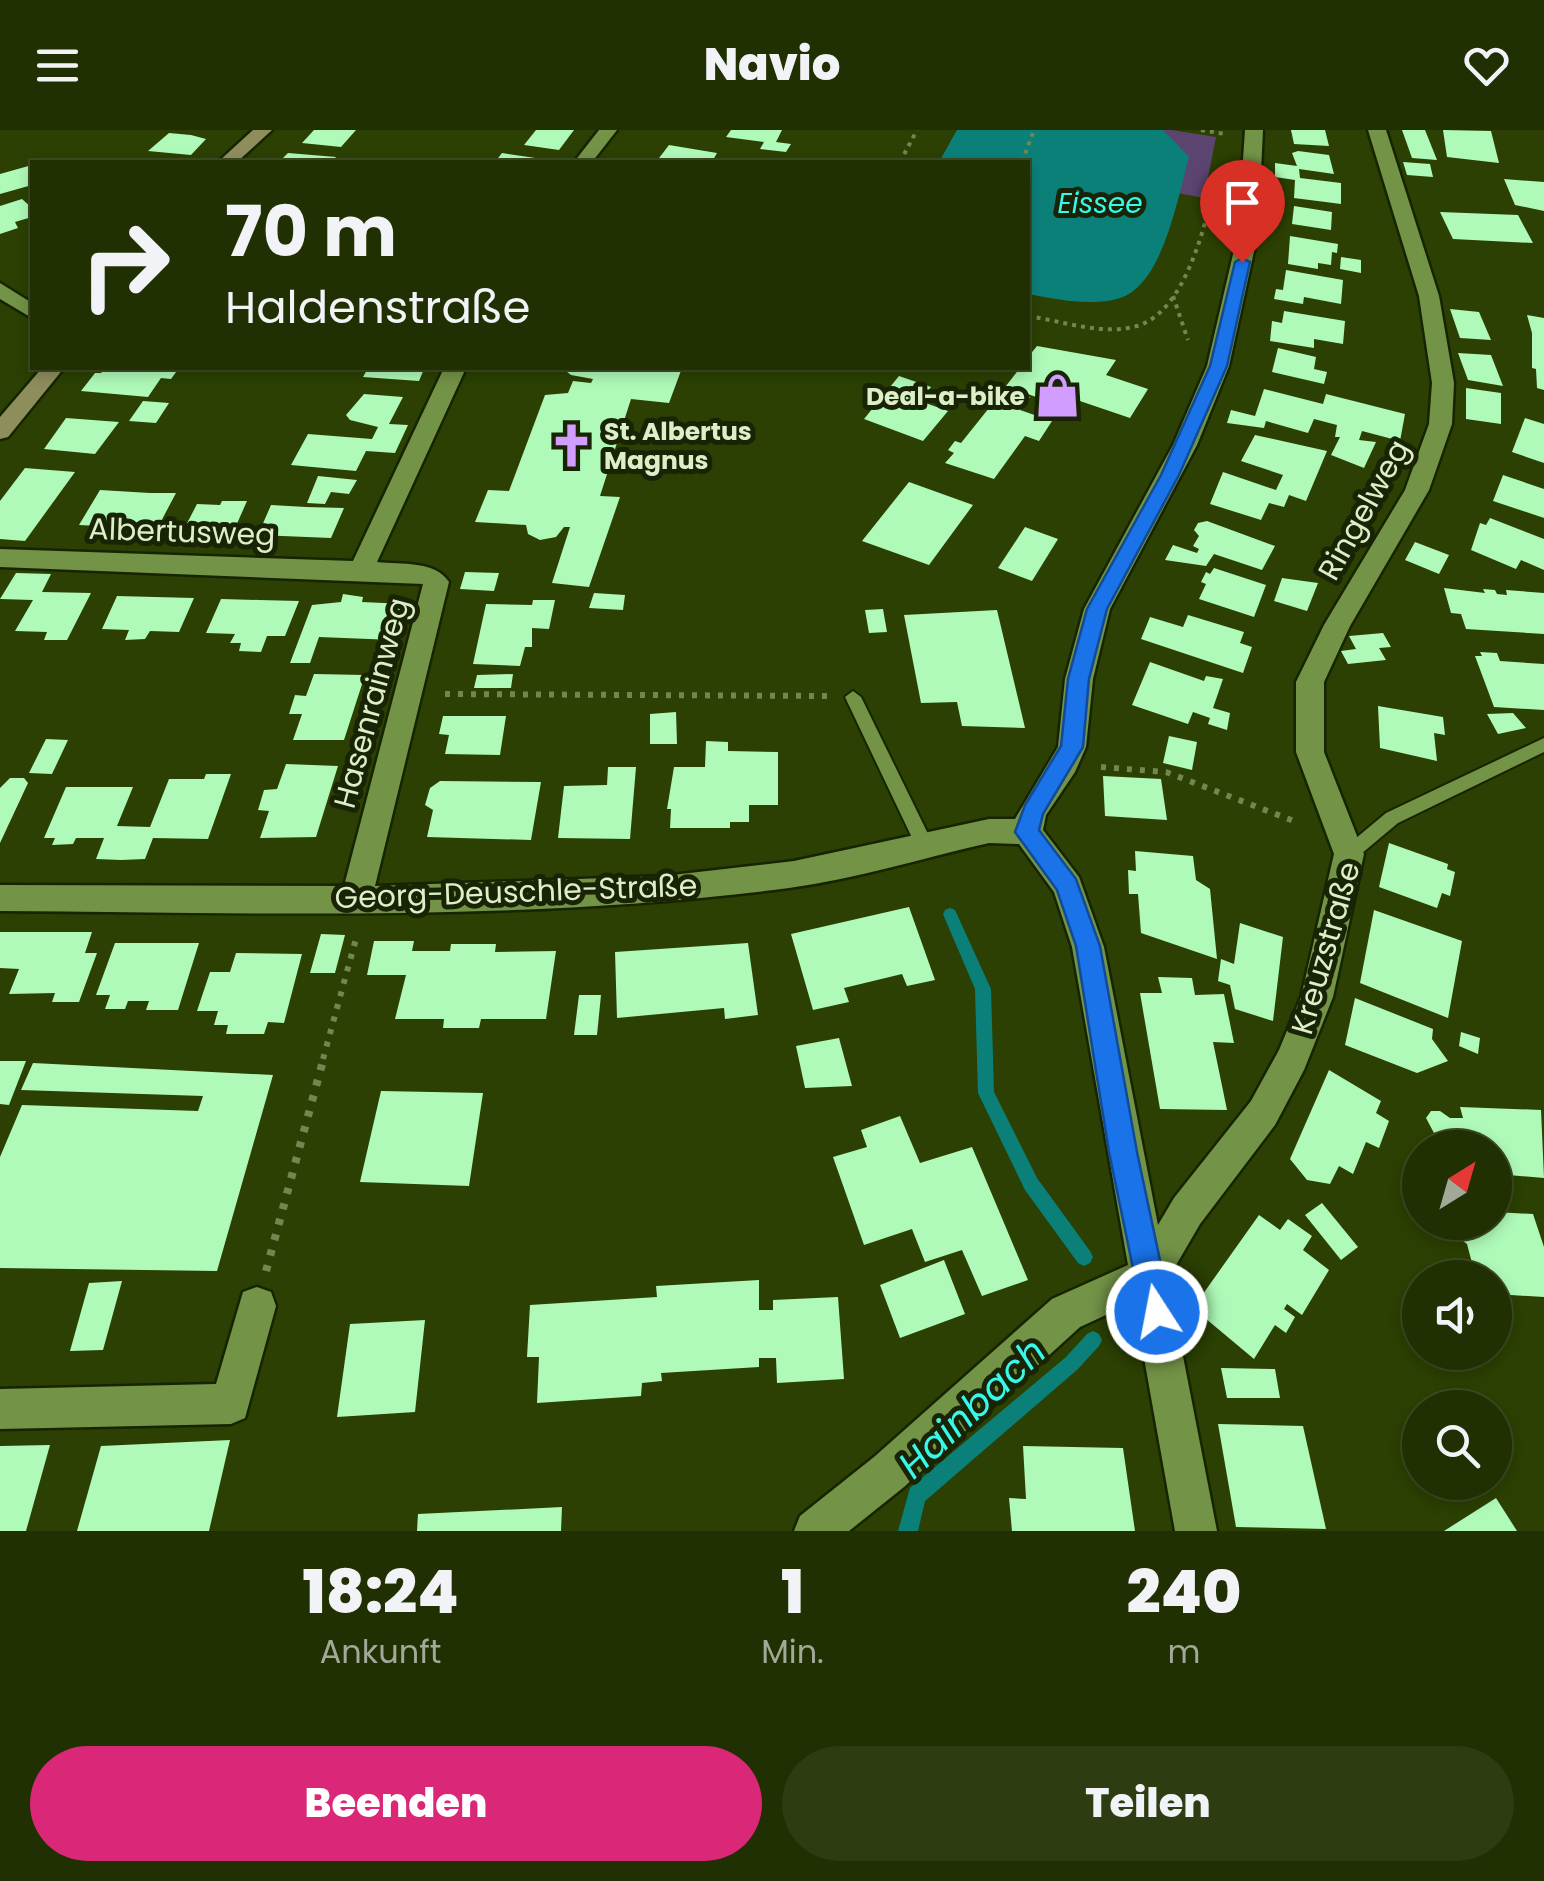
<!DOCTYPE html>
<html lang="de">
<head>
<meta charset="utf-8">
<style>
	:root { --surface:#203002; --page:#2d3c11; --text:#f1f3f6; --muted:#a2a999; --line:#3d4b24; --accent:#db2777 }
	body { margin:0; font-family:Poppins,sans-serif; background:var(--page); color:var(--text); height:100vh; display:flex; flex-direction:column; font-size:38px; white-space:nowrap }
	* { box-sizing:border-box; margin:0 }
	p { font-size:32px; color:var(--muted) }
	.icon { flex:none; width:55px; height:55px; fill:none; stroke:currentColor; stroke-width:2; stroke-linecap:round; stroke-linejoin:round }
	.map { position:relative; height:1401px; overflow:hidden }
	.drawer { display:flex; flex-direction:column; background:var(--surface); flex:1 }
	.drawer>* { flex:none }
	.hud { position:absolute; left:30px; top:30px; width:1000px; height:210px; border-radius:0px; box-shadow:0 5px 15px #0003,0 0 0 2px var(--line); background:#203002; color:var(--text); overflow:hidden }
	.needle { width:65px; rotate:37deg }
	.tools { position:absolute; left:1402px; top:1000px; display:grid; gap:20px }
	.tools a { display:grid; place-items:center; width:110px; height:110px; border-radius:50%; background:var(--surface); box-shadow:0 5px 15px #0003,0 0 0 2px var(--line); font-size:50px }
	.pin { position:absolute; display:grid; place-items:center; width:85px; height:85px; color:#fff; margin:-102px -42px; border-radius:50% 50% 50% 0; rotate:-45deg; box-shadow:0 0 10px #0007 }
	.pin .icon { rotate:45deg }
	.me { position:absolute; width:110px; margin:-55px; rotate:349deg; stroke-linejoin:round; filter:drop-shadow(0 0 8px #0008) }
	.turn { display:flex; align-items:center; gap:35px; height:210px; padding:0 30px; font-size:45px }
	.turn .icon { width:130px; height:130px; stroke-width:2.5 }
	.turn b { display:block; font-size:70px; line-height:85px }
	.eta { display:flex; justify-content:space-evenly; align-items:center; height:170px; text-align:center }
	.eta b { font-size:60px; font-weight:800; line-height:70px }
	.button { display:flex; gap:20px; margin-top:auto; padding:20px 30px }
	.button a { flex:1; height:115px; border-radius:60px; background:var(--accent); color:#fff; font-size:40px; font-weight:800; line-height:115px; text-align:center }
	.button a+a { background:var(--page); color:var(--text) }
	header { display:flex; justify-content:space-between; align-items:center; height:130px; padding:0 30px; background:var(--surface); font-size:45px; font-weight:800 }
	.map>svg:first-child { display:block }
</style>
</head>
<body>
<header><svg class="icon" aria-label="menu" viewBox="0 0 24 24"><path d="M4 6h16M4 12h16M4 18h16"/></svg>Navio<svg class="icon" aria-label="heart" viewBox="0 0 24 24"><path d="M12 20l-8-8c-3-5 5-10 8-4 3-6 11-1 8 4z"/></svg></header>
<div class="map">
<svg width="1544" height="1401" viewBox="0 0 1544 1401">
	<rect width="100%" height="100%" fill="#2b4002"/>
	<path fill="#5b4470" d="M1045,0H1172L1216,7L1204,68L1060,41Z"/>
	<path fill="#0b8079" d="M957,0H1163L1189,27C1178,66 1163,155 1120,168C1092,177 1055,169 1028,164V32H939Z"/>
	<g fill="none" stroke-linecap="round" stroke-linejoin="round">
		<g fill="#0b8079" fill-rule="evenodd">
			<path d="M950,778L955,780L991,859L994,962L1037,1048L1090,1121L1093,1127L1090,1133L1084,1136L1078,1133L1025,1060L978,963L975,859L943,784L945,780Z"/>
			<path d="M1093,1201L1099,1204L1102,1210L1099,1216L1078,1239L925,1371L918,1401H898L910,1358L1066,1227L1087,1204Z"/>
		</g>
	</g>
	<g fill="#affab8">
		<path d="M314,0H356L341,17L302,13Z"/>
		<path d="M536,0H574L559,20L524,15Z"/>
		<path d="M731,0H782L776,12L791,14L786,22L760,19L764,12L726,7Z"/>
		<path d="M1291,0H1325L1329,16L1294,14Z"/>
		<path d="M1402,0H1425L1437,30L1412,28Z"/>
		<path d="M1443,0L1491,1L1499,33L1447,27Z"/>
		<path d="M169,3L191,5L206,9L191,25L148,21Z"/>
		<path d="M669,15L717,23L713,30L702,32H656Z"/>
		<path d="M1298,21L1329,25L1334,44L1299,39L1300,48L1341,53V74L1294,68L1295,50L1275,47V33L1297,36L1292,23Z"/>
		<path d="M288,23L336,27L332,32H279Z"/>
		<path d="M502,23L549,30V32H495Z"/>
		<path d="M1403,32L1430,34L1433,47L1407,45Z"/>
		<path d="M32,35V43L29,44L32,55L0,64V44Z"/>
		<path d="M1504,49L1544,52V81L1515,75Z"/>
		<path d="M22,69L32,78V87L15,92L18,98L0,104V76Z"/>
		<path d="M1294,76L1332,82L1331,100L1292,94Z"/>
		<path d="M1440,82L1518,85L1533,113L1453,109Z"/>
		<path d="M1290,106L1338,114L1337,123L1332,122L1331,135L1318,133V139L1288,134Z"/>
		<path d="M1341,127L1361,130V143L1340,139Z"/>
		<path d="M1286,140L1343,150L1341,174L1304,167L1303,174L1274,169L1276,159L1283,160Z"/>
		<path d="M1450,179L1479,182L1491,210L1460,208Z"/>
		<path d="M1284,181L1345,191L1343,214L1314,209V218L1270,211L1272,191L1282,193Z"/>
		<path d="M1527,185L1544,188V260L1537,258L1536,239L1532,238V203Z"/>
		<path d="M1037,216L1116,230L1106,245L1148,259L1130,288L1068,267L1061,276L1006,256L1020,238H1028V227Z"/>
		<path d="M1278,218L1316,227L1314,239L1327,242L1324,254L1272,242Z"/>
		<path d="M1458,223L1491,225L1503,256L1468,250Z"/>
		<path d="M106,238H179L171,249L161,248L148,267L81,261L95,243H101Z"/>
		<path d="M368,238H416L424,239L419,251L363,247Z"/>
		<path d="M562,238H682L669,273L631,269L600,366L620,367L589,457L552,453L570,397H564L556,407L540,410L528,404L526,395L475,392L488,360L509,361L545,265L568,263L573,251L591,253L593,249L571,245Z"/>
		<path d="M899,246L931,257L920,271L948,281L923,311L864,289Z"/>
		<path d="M1005,258L1030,267L1020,280L1052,291L1039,311L1025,306L994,349L945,333L954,323L948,320L955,311L961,313Z"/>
		<path d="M1466,258L1501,263V294L1466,289Z"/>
		<path d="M1264,259L1323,274L1326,264L1405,284L1400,311L1362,301L1359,310L1376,312L1364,338L1331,325L1340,307H1335L1337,295L1314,289L1308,303L1266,291L1264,298L1227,293L1231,280L1255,286Z"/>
		<path d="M364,264L403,267L389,294L408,295L395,323L366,321L356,341L291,335L308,304L372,309L378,297L350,290L346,285Z"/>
		<path d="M143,271L169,273L156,293L129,291Z"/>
		<path d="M66,288L119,292L95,324L44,319Z"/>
		<path d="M1525,288L1544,294V333L1512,322Z"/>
		<path d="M1255,305L1327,321L1306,371L1289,365L1284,377L1269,373L1261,390L1210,374L1223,342L1276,360L1283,345L1241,331Z"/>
		<path d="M25,338L75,342L25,411L0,409V371Z"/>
		<path d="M1503,345L1544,359V388L1493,371Z"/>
		<path d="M318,346L357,350L349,364L331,362L325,374L307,373Z"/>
		<path d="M909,352L973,375L929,435L862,411Z"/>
		<path d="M100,360L150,363H176L157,399L79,395Z"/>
		<path d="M222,371H247L232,405L182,403L197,374L220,375Z"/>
		<path d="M271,375L306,377L344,378L331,408L258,405Z"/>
		<path d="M1490,388L1544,409V440L1521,430L1516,439L1471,420L1480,393L1486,395Z"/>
		<path d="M1207,391L1275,416L1262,440L1214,424L1206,436L1165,430L1173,415L1197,423L1199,419L1193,416L1199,406L1194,400L1198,393Z"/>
		<path d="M1025,397L1058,409L1032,451L998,438Z"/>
		<path d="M1415,412L1449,425L1439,444L1405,430Z"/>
		<path d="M1214,438L1266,455L1254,487L1199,469L1206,454L1201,452L1206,442L1210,444Z"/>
		<path d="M465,442L499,443L494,461L460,459Z"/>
		<path d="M16,443L51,444L42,462L91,463L67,510H44L47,502L15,501L33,470L0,469Z"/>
		<path d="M1282,448L1318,453L1307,481L1274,471Z"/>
		<path d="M1444,458L1485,463L1483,459L1495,460L1497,464L1507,465L1506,460L1544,463V504L1466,499L1461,484L1451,483Z"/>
		<path d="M594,463L625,465L623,480L589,478Z"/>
		<path d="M343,464L363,467L362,472L405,474L394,510L319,507L310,533H290L312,475L341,472Z"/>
		<path d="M117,466L155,467L194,468L179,502L150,501L145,509L125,510L129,500L102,499Z"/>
		<path d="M221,469L259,470L299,471L285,506H267L261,522L239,521L241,513H230L235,504L206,503Z"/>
		<path d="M533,470H555L549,499L532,498V517H525L520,536L473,534L486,474L532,475Z"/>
		<path d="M883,479L887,502L869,503L865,480Z"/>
		<path d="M997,480L1025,598L962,596L957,572L921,573L904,485Z"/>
		<path d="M1188,485L1244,502L1240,513L1252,517L1243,543L1141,509L1150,487L1183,497Z"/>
		<path d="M1383,503L1391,517L1379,518L1386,530L1348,534L1341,521L1356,519L1349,506Z"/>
		<path d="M1480,522L1497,523L1500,531L1544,534V580L1494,577L1475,526H1482Z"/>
		<path d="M1150,532L1204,551L1206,546L1223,549L1213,578L1230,583L1227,600L1208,594L1210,588L1193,582L1188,594L1132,575Z"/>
		<path d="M314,544L365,545L344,610H293L302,584H289L295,565L306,566Z"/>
		<path d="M513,544L511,558H474L477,545Z"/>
		<path d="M1378,576L1443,587L1445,605L1434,603L1437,631L1380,618Z"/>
		<path d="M676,582L677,614H650V584Z"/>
		<path d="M1513,583L1526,598L1498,604L1487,584Z"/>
		<path d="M443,586H506L500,625L445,624L449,605L439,604Z"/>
		<path d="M1169,606L1197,612L1192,640L1163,633Z"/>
		<path d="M46,609L68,610L52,644L29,643Z"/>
		<path d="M706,611L728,612V621L778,622V675H749V692H730V698H670L671,679H667L674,637H705Z"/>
		<path d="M286,634L338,636L316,707L260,708L269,681L258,680L264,660L277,659Z"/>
		<path d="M608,637H636L630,709L558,708L564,656L607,655Z"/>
		<path d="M206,644H231L208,709L153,708L145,729L121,730L96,729L104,708H76L73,714L52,715L55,708H44L66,657H133L117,696L150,697L169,649H204Z"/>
		<path d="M1103,646L1161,649L1167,690L1105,686Z"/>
		<path d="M10,648H24L28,653L0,713V658Z"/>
		<path d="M440,651L541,652L531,710L427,707L433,680L425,675L430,658Z"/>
		<path d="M1389,713L1448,734L1447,739L1455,742L1450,766L1442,763L1437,778L1379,757Z"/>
		<path d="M1135,721L1193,726L1196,750L1210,759L1217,829L1141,803L1138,764H1129L1128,740L1136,741Z"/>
		<path d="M909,777L935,850L907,856L902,844L844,858L849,872L813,880L791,804Z"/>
		<path d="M1374,780L1462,811L1448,888L1360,853Z"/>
		<path d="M1240,793L1283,807L1273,891L1235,879L1230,855L1218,851L1221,829L1234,834Z"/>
		<path d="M0,802H92L85,823H97L79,872H52L55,863L9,864L19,839L0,838Z"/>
		<path d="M321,804L345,805L335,843H310Z"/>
		<path d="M374,811H414L412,821H450L451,814H496L495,822L556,821L546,889H481L479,898H443L444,889H395L406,845H367Z"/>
		<path d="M115,813H199L178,880H146L149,871H128L125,879H105L110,865H96Z"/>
		<path d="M748,813L758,885L725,889L724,878L617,888L615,822Z"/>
		<path d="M236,823L302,824L284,893L268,892L264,904H226L228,895H214L218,881H197L210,842H230Z"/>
		<path d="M1158,847L1192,848L1195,865L1224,864L1234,913L1213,912L1227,980L1160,979L1140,863H1162Z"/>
		<path d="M579,865H601L597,905H574Z"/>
		<path d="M1355,868L1433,899L1432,909L1448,931L1417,943L1345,915Z"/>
		<path d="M1461,902L1480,908L1478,924L1459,916Z"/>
		<path d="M839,908L852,956L805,958L796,916Z"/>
		<path d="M0,931H26L9,975L0,974Z"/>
		<path d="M33,933L273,945L217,1141L0,1138V1027L22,975L198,981L203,966L21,960Z"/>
		<path d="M1329,940L1381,971L1376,983L1389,991L1379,1018L1366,1012L1353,1044L1339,1036L1330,1054L1307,1050L1290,1029Z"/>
		<path d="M381,961L483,963L469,1056L360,1052Z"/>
		<path d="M1460,977L1541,980L1544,1048L1495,1044V1018H1442L1426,988L1431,981H1440L1450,988H1463Z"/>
		<path d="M900,986L920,1033L972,1017L1028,1150L982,1166L962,1120L925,1132L912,1099L864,1115L833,1027L867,1017L861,1000Z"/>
		<path d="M1322,1073L1358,1117L1341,1130L1305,1085Z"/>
		<path d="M1495,1082L1533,1084L1544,1117V1167L1495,1164V1148H1470L1468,1139L1472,1133L1467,1114L1459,1108L1454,1092H1495Z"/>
		<path d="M1259,1085L1280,1100L1288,1089L1312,1106L1303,1120L1329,1140L1302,1185L1287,1174L1284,1179L1295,1187L1286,1203L1275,1195L1254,1229L1193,1178Z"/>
		<path d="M944,1130L965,1184L900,1208L880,1155Z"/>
		<path d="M759,1150V1180H773V1170L838,1167L844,1249L777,1253L776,1228H759V1237L661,1243L662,1251L642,1253L641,1266L537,1273L539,1227H527L530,1175L657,1167L656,1156Z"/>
		<path d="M122,1151L103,1220L70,1221L89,1153Z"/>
		<path d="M425,1190L415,1282L337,1287L350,1194Z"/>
		<path d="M1221,1238L1275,1239L1280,1268H1227Z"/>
		<path d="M1218,1294L1303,1296L1326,1399L1236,1397Z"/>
		<path d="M230,1310L209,1401H77L101,1316Z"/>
		<path d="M50,1315L26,1401H0V1316Z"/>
		<path d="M1023,1316L1123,1318L1135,1401H1012L1009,1368L1026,1369Z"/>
		<path d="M1496,1368L1517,1401H1444Z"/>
		<path d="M562,1377L561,1401H417L418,1384Z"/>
	</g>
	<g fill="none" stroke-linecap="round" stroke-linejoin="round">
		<defs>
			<g id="lane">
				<path d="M853,561L861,567L933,714L930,719H918L915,714L845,567Z"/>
				<path d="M1544,608V622L1398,693L1355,729H1343L1340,724L1343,719L1386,683Z"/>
			</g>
			<g id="street">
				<path d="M599,0H617L592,32H574Z"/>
				<path d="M1245,0H1263L1258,103L1229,236L1197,315L1110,479L1093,549L1086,617L1075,642L1046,685L1043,700L1079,747L1104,817L1158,1095L1174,1068L1251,971L1279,920L1301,867L1334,724L1296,622V552L1324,495L1405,360L1429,294L1432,253L1419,166L1368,0H1386L1439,166L1454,253L1452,294L1429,360L1350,496L1324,552V622L1364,724L1333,867L1304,940L1275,995L1200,1094L1168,1149L1217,1401H1175L1134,1172L1080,1197L904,1357L849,1401H794L800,1386L874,1327L1052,1169L1128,1135L1072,817L1054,762L1019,714L989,713C923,728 856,749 789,758C528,792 262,783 0,781V755L344,756L423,454L0,437V419L353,431L444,238H466L377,432C401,435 435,430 449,452L375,756L663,746L794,731L989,689H1015L1058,617L1065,549L1084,479L1173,315L1207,236L1238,103Z"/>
				<path d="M0,153L32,173V188L0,169Z"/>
				<path d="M257,1157L271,1162L276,1176L245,1288L231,1294L0,1299V1259L216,1254L243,1162Z"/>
			</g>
			<g id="secondary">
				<path d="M253,0H272L237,32H218Z"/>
				<path d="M42,238H64L8,307L0,309V287Z"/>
			</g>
		</defs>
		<use href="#lane" stroke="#162500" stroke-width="4"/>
		<use href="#street" stroke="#162500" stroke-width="5"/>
		<use href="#secondary" stroke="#162500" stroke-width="5"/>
		<g stroke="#728651" stroke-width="4" stroke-dasharray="4 5" stroke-linecap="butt">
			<path d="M1201,0L1225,4"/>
			<path d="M900,32L917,0"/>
			<path d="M1022,32L1034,0"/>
			<path d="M1173,166L1188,210"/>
			<path d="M1028,186C1062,191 1103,206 1137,196C1186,182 1206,92 1216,49"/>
		</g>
		<g stroke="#728651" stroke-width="6" stroke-dasharray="5 8" stroke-linecap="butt">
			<path d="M445,564L827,566"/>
			<path d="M1101,637L1166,642L1299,693"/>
			<path d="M323,929L357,805"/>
		</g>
		<path stroke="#728651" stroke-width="8" stroke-dasharray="6 10" stroke-linecap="butt" d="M266,1141L324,927"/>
		<use href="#lane" fill="#739347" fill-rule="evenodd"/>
		<use href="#street" fill="#739347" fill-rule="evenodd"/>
		<use href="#secondary" fill="#8e8e5d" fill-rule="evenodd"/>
	</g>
	<path fill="#1a73e8" stroke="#114b97" stroke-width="2.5" d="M1242,128L1250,132L1227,236L1179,345L1107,479L1089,549L1083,617L1043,684L1039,700L1076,749L1100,816L1137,1022L1171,1182L1167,1192L1157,1196L1146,1192L1142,1182L1109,1022L1076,816L1057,760L1015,702L1025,675L1061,616L1068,549L1087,479L1161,345L1210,236L1235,132Z"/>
	<defs>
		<symbol id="shop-bare" viewBox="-9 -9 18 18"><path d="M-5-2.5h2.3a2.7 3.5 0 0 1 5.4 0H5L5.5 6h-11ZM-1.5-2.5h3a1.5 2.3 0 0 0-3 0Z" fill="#d19dfe" stroke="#182405" stroke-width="2.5" paint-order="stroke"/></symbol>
		<symbol id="church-bare" viewBox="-9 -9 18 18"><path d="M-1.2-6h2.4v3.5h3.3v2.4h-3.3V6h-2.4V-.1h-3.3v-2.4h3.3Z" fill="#d19dfe" stroke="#182405" stroke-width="2.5" paint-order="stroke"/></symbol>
	</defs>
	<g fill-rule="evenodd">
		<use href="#shop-bare" x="1026" y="234" width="63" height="63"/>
		<use href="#church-bare" x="540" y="284" width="63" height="63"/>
	</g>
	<g text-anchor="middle" stroke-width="10" stroke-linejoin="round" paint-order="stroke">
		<g font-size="25" font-weight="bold" fill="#ddefc8" stroke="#182405" text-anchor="end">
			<text x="1025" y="275">Deal-a-bike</text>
			<text x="604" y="310" text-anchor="start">St. Albertus<tspan x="604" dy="29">Magnus</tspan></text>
		</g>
		<g font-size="28" font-style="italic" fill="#38f8eb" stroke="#182405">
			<text x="1100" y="83">Eissee</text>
		</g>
		<g font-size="30" fill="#ddefc8" stroke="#182405">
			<text transform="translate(1364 380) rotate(-61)" y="10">Ringelweg</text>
			<text transform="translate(182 402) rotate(2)" y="10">Albertusweg</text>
			<text transform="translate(372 573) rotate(-75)" y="10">Hasenrainweg</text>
			<text transform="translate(516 762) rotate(-2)" y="10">Georg-Deuschle-Straße</text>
			<text transform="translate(1326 818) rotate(-74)" y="10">Kreuzstraße</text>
		</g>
		<g font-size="38" font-style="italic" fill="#38f8eb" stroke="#182405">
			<text transform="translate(972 1278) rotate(-43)" y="13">Hainbach</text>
		</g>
	</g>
</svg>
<div class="tools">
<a><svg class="needle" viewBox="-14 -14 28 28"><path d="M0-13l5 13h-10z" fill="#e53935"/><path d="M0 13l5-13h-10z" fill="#a2a999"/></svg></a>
<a><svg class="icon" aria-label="sound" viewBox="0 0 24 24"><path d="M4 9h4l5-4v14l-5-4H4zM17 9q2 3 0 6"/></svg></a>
<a><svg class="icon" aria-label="search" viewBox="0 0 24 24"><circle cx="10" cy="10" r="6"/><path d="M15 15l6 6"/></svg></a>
</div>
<div class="pin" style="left:1242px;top:132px;background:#d93025"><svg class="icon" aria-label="arrive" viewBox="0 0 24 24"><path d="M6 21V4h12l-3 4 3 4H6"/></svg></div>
<svg class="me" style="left:1157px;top:1182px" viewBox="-20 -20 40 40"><circle r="17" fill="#1a73e8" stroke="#fff" stroke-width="3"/><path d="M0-11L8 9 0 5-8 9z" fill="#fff"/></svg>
<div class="hud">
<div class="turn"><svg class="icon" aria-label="right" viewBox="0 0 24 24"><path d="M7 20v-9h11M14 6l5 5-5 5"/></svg><div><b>70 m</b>Haldenstraße</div></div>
</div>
</div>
<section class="drawer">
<div class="eta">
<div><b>18:24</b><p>Ankunft</p></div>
<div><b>1</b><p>Min.</p></div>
<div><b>240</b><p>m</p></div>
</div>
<div class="button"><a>Beenden</a><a>Teilen</a></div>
</section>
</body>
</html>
